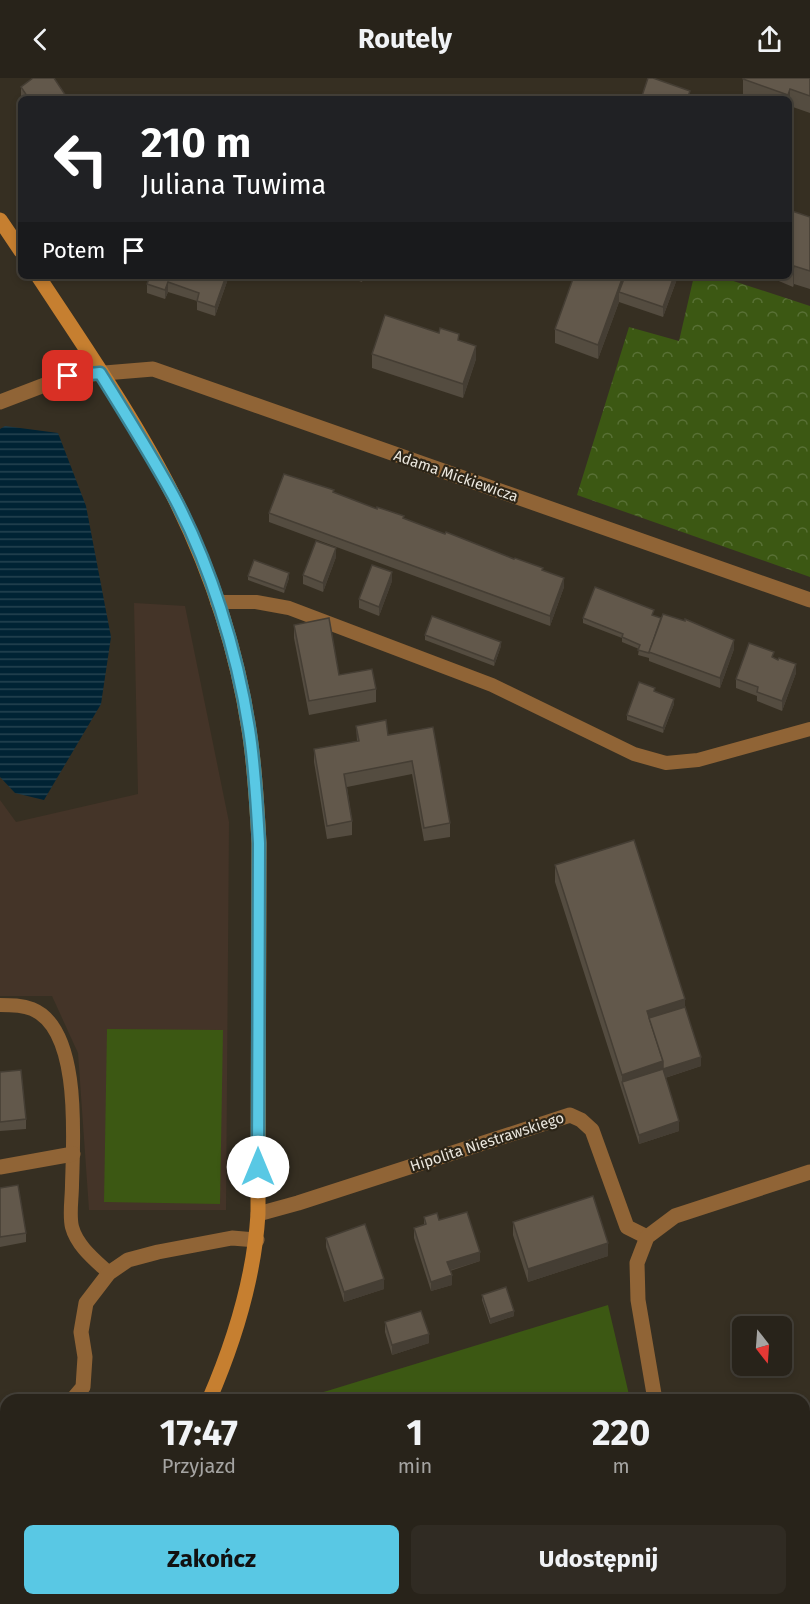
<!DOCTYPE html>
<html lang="pl">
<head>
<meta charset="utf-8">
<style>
	:root { --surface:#28231a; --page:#302b23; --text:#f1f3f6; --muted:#a5a4a2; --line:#444039; --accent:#59c8e4 }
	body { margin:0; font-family:"Fira Sans",sans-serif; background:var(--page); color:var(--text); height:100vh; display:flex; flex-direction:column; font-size:22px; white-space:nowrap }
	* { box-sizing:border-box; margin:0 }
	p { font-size:20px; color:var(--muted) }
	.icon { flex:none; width:33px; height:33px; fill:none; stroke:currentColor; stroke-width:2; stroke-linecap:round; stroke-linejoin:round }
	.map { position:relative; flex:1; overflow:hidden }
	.details { position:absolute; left:0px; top:1316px; width:810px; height:212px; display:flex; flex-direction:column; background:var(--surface); border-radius:18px 18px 0 0; box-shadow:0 3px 9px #0003,0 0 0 2px var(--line) }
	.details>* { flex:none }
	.top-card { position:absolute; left:18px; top:18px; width:774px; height:183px; border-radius:9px; box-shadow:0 3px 9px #0003,0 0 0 2px var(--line); background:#202124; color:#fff; overflow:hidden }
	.needle { width:39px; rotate:163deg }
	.fabs { position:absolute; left:732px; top:1238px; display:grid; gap:12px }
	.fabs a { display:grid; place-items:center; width:60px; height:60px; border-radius:9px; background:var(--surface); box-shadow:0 3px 9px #0003,0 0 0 2px var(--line); font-size:30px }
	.pin { position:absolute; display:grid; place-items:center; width:51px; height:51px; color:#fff; margin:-26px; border-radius:12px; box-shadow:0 3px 9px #0006 }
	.me { position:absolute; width:66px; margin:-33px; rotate:0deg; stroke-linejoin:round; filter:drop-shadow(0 0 4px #0008) }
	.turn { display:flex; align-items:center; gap:21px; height:126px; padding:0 24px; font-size:27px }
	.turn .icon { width:78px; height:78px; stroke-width:2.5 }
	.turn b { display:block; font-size:42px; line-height:51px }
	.then { display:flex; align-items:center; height:57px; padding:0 24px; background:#0003; gap:12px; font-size:22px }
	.eta { display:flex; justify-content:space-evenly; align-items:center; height:102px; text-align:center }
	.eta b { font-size:36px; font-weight:700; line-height:42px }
	.cta { display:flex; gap:12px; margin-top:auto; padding:12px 24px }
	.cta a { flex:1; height:69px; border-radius:9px; background:var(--accent); color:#111; font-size:24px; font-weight:700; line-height:69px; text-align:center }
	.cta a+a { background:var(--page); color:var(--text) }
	header { display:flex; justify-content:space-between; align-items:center; height:78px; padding:0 24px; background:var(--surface); font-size:27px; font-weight:700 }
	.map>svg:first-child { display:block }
</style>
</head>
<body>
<header><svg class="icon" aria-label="back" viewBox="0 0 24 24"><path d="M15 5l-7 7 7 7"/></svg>Routely<svg class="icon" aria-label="share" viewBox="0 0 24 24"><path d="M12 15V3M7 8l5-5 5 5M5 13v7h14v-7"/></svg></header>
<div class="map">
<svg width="810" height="1526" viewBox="0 0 810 1526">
	<defs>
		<pattern id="forest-crowns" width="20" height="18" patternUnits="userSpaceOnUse" patternTransform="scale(1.5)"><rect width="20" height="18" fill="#3c5813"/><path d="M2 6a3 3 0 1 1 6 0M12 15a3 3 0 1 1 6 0" fill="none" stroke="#587035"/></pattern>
		<pattern id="water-rules" width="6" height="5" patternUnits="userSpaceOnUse" patternTransform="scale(1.5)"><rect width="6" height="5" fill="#002334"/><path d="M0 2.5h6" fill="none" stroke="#254351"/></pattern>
	</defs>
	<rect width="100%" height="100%" fill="#362f22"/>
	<path fill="#443428" d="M134,525L185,528L229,744L226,1132H89L78,975L52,918H0V722L16,744L138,716Z"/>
	<path fill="url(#forest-crowns)" d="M694,198H718L810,228V499L577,417L629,249L679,263Z"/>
	<g fill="#3c5813">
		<path d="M107,951L223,952L220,1126L104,1124Z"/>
		<path d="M608,1227L630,1321H297L327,1313Z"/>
		<path d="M810,1337V1526H708L707,1521H804V1339Z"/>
		<path d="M143,1521H675V1526H145Z"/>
	</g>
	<path fill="url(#water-rules)" d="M5,348L58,355L86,428L111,559L101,626L44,722L15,715L0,699V351Z"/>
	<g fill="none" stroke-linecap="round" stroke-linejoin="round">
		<g stroke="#906436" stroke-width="14">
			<path d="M217,524H256L289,530L492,607L634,676L666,685L698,682L810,651"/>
			<path d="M0,927C11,927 22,927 32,931C82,951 73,1064 72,1107C72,1120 69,1137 72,1149C77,1168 95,1182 109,1195"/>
			<path d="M804,1462L810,1459"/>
		</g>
		<g stroke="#906436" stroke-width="15">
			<path d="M0,324L68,298L153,291L810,522"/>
			<path d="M0,1089L73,1076"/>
			<path d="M258,1136L298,1125L570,1037L581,1042L592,1052L627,1149L647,1159"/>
			<path d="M72,1322L83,1309L85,1279L81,1254L86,1225L109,1195L128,1182L158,1174L232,1160L257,1162"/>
			<path d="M655,1322L638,1222L637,1185L647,1159L675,1138L810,1094"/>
			<path d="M0,1347L6,1345"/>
			<path d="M698,1521L699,1526"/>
		</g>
		<g stroke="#c67f30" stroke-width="15">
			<path d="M0,142L21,173"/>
			<path d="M38,198C84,268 136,343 174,419C210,491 237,572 249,652C255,689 257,727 259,765L258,1136C254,1201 235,1262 209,1322"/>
			<path d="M15,1526L24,1521"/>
		</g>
	</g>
	<g fill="#544c40">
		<path d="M743,0H810V35L790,28L789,21H752L743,18Z"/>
		<path d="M21,9L68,21H23L21,18Z"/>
		<path d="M789,132L810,139V211L794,206L793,209L767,198H789Z"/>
		<path d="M229,198L215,238L197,232V223L168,214L165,221L147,215V206Z"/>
		<path d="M344,198H364L362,204Z"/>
		<path d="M574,198H677V201L663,239L619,224L598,281L555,265V251Z"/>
		<path d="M372,276L476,281L463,320L372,290Z"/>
		<path d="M334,415L543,492L564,509L550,548L269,444V435Z"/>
		<path d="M336,479L323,514L303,506V497Z"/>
		<path d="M248,498L289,500L284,515L248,502Z"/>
		<path d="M392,503L379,538L359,530V521Z"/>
		<path d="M654,537L653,538L734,571L720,610L649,583V580L638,577L639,571L622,564V560L583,545V540Z"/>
		<path d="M294,547L339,597L376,611V624L309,637L294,560Z"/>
		<path d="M425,557L501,568L494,588L425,562Z"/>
		<path d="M774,580L796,595L782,633L757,623V618L736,610V601Z"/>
		<path d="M655,613L674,626L663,655L627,642V637Z"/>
		<path d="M356,648L388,657L433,649L450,745V759L424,763L412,696L347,709L352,743V757L327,761L314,684V671L357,663Z"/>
		<path d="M555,787L685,929L701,988L665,1000L679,1053L639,1066L555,804Z"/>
		<path d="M0,994L26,1041V1051L0,1053Z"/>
		<path d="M0,1110L26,1155V1164L0,1169Z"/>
		<path d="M424,1139L439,1142L480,1183L450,1193L452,1207L431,1213L414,1160V1150L424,1147Z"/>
		<path d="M513,1144L608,1178L528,1204L513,1157Z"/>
		<path d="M326,1160L384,1211L344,1224L326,1169Z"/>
		<path d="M482,1217L514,1238L490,1246L482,1222Z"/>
		<path d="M385,1244L429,1265L392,1277L385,1254Z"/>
	</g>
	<g fill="#453e34">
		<path d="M790,11V28L789,31V21H788V17Z"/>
		<path d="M794,188V206L793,209V192Z"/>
		<path d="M226,198H229L215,238V229Z"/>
		<path d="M623,198H628L619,214V224L598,281V267Z"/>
		<path d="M674,198H677V201L663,239V229Z"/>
		<path d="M168,204V214L165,221V212Z"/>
		<path d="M476,268V281L463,320V306Z"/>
		<path d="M336,470V479L323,514V505Z"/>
		<path d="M392,494V503L379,538V529Z"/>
		<path d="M289,495V500L284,515V511Z"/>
		<path d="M564,500V509L550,548V538Z"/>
		<path d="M734,562V571L720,610V600Z"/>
		<path d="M501,564V568L494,588V583Z"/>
		<path d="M796,586V595L782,633V623Z"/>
		<path d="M674,621V626L663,655V650Z"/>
		<path d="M685,921V938L649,949L647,933Z"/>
		<path d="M701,979V988L625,1013L622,1004V997L663,983Z"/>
		<path d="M679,1043V1053L639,1066V1057Z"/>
		<path d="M608,1165V1178L528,1204V1191Z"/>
		<path d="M480,1174V1183L447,1193V1184Z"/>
		<path d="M452,1197V1207L431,1213V1204Z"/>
		<path d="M384,1201V1211L344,1224V1214Z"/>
		<path d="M514,1233V1238L490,1246V1241Z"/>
		<path d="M429,1256V1265L392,1277V1267Z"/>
		<path d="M810,1386V1399L804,1401V1388Z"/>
		<path d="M6,1433V1442L0,1443V1434Z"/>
	</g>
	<g fill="#62584b" stroke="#453e34" stroke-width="1.5">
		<path d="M33,0H54L68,21H29L21,9Z"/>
		<path d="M648,0H653L690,13L687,21H641Z"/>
		<path d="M743,0H810V18L790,11L788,17L743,1Z"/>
		<path d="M789,132L810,139V193L794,188L793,192L789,190Z"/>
		<path d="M150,198H226L215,229L197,223L199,215L168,204L165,212L147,206Z"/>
		<path d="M574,198H623L598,267L555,251Z"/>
		<path d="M625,198H674L663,229L619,214Z"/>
		<path d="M385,237L439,255L440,250L459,256L458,262L476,268L463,306L372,276Z"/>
		<path d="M284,396L334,412L333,414L377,431V429L404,438L403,440L445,456L446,454L514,481L515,480L543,490L542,492L564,500L550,538L269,435Z"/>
		<path d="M316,463L336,470L323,505L303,497Z"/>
		<path d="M254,482L289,495L284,511L248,498Z"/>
		<path d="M372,487L392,494L379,529L359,521Z"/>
		<path d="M595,509L654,532L652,537L661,540L649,575L638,572L640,567L622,559L623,556L583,540Z"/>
		<path d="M663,536L685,543V541L734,562L720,600L649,574Z"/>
		<path d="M432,538L501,564L494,583L425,557Z"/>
		<path d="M329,540L339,597L372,591L376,611L309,623L294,547Z"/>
		<path d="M749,565L774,574L772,579L778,582L779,580L796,586L782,623L757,614L758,609L736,601Z"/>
		<path d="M639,604L655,610L654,613L674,621L663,650L627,637Z"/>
		<path d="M386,642L388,657L433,649L450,745L424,750L412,683L344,696L352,743L327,748L314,671L359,663L356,648Z"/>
		<path d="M634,762L685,921L647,933L663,983L622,997L555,787Z"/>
		<path d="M685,929L701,979L663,991V983L649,940Z"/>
		<path d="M663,991L679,1043L639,1057L622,1004Z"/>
		<path d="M21,992L26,1041L0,1044V994Z"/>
		<path d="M18,1107L26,1155L0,1159V1110Z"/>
		<path d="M593,1118L608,1165L528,1191L513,1144Z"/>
		<path d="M467,1134L480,1174L447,1184L452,1197L431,1204L414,1150L426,1146L424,1139L437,1135L439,1142Z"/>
		<path d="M365,1146L384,1201L344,1214L326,1160Z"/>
		<path d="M506,1209L514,1233L490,1241L482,1217Z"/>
		<path d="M421,1233L429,1256L392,1267L385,1244Z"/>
		<path d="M810,1350V1386L804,1388V1353Z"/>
		<path d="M6,1377V1433L0,1434V1378Z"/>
	</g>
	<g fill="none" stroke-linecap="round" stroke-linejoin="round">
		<defs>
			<path id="route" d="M68,298L100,295C125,335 150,375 173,417C210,486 237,573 249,651C255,689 257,727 259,765L258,1089"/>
		</defs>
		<use href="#route" stroke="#3a8294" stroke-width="15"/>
		<use href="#route" stroke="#59c8e4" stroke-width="10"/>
	</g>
	<g text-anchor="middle" stroke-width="4.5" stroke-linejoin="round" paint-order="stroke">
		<g font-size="15" fill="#eae6dd" stroke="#2c2518">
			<text transform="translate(456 398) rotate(19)" y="5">Adama Mickiewicza</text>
			<text transform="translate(487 1064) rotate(-18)" y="5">Hipolita Niestrawskiego</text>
		</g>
	</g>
</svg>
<div class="fabs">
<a><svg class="needle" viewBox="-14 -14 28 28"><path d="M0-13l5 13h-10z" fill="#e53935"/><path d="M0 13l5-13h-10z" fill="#a5a4a2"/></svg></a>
</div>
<div class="pin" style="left:68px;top:298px;background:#d93025"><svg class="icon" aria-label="arrive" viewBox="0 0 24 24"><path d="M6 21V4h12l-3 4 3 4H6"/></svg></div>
<svg class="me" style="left:258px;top:1089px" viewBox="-20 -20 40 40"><circle r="19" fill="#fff"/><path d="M0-13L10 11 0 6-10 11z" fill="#59c8e4"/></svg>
<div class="top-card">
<div class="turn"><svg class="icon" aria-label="left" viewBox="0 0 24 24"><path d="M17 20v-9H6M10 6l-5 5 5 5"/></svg><div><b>210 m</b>Juliana Tuwima</div></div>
<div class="then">Potem<svg class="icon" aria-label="arrive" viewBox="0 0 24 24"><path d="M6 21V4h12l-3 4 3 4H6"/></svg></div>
</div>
<section class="details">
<div class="eta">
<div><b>17:47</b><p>Przyjazd</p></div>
<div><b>1</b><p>min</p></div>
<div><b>220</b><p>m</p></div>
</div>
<div class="cta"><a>Zakończ</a><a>Udostępnij</a></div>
</section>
</div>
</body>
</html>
